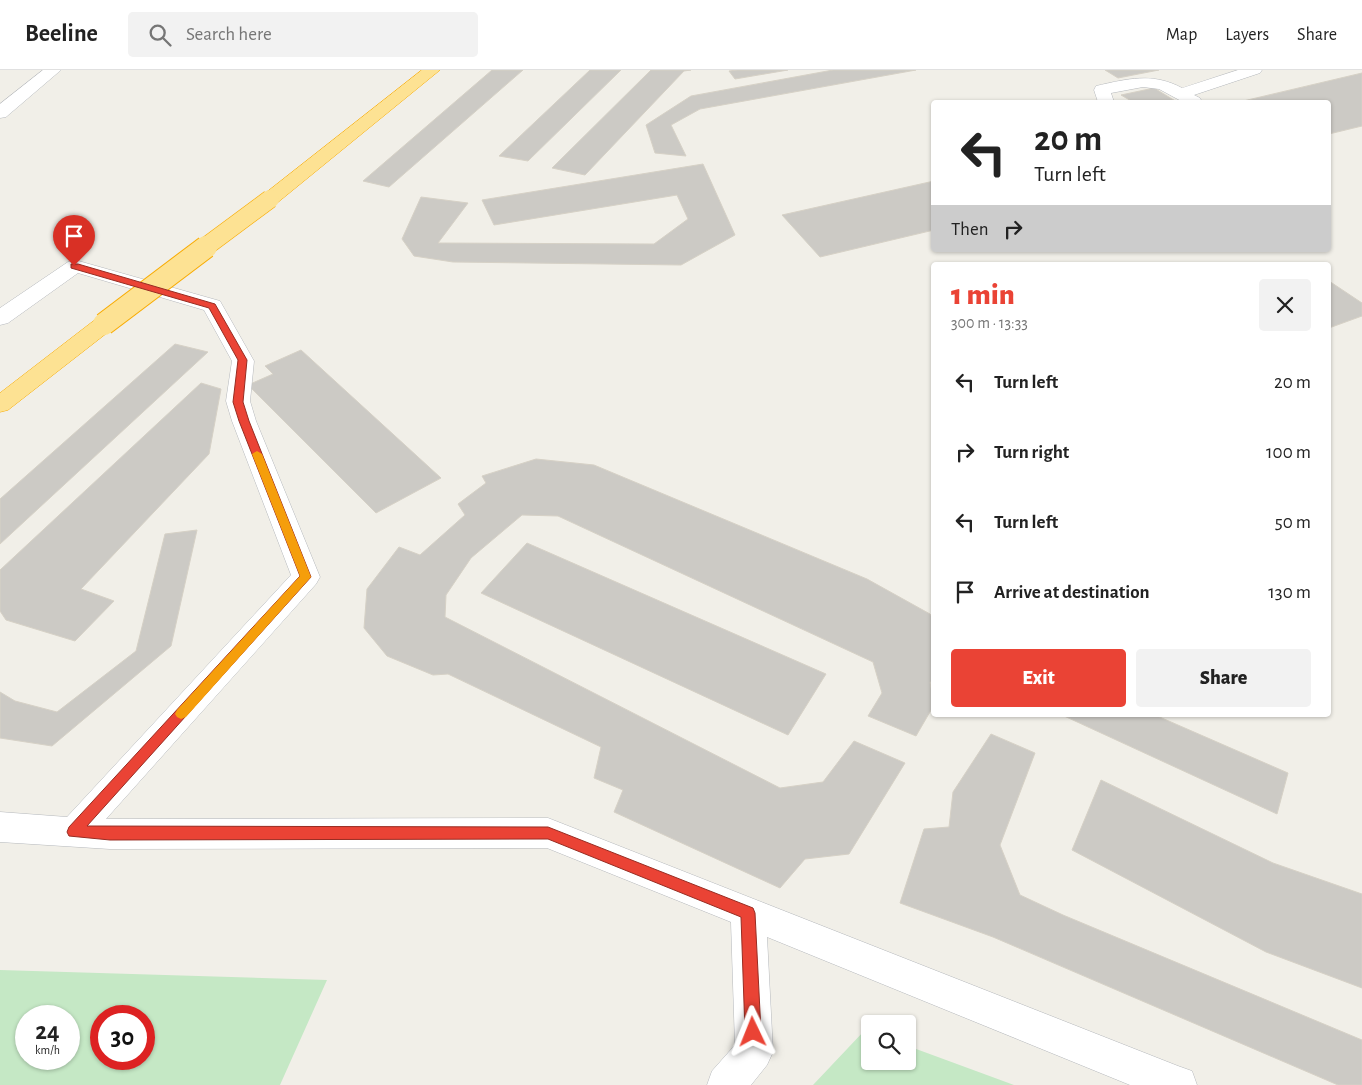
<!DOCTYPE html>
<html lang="en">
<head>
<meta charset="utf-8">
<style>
	:root { --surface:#fff; --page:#f2f2f2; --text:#222; --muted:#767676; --line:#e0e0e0; --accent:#ea4335 }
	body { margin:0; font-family:"Alegreya Sans",sans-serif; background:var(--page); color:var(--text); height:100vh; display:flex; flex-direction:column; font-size:19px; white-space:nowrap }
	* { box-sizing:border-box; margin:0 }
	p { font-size:16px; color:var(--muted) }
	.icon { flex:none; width:28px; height:28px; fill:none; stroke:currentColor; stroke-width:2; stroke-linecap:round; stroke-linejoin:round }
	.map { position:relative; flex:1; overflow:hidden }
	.details { position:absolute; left:931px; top:192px; width:400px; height:455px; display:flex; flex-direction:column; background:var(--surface); border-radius:5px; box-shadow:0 1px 4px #0004 }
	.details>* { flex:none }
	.hud { position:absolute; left:931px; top:30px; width:400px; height:152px; border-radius:5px; box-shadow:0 1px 4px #0004; background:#fff; color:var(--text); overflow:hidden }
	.tools { position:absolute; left:861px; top:945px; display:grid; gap:10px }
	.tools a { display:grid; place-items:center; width:55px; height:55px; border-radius:5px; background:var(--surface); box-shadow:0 1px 4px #0004; font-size:25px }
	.speed { position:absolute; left:15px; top:935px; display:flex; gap:10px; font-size:25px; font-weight:700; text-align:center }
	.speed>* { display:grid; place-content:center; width:65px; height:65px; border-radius:50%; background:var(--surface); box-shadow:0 1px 4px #0004; line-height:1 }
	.speed small { font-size:12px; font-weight:400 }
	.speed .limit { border:8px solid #d22; background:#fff; color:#111 }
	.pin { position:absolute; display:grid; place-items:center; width:42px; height:42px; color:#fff; margin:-51px -21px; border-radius:50% 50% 50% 0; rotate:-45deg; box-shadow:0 0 5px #0007 }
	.pin .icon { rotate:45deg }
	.me { position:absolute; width:55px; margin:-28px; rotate:358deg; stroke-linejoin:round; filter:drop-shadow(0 0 4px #0008) }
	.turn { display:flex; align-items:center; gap:18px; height:105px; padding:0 20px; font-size:22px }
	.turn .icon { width:65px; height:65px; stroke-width:2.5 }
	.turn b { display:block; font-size:35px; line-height:42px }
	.then { display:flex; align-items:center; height:48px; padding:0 20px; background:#0003; gap:10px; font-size:19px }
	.round { display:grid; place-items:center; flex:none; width:52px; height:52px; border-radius:5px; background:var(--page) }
	.headline { display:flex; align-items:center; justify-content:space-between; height:85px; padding:0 20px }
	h1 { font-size:30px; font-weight:800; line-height:38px; color:var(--accent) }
	.cta { display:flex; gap:10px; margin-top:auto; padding:10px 20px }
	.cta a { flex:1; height:58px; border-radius:5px; background:var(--accent); color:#fff; font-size:20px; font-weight:800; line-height:58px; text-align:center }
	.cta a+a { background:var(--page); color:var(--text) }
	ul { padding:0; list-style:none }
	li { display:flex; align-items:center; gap:15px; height:70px; padding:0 20px }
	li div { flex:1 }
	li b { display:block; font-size:19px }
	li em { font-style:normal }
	header { display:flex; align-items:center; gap:30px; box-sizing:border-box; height:70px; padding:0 25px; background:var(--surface); border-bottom:1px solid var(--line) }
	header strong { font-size:24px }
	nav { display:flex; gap:28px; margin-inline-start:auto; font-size:18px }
	.search { width:350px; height:45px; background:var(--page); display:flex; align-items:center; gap:12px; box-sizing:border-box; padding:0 18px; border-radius:5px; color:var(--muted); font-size:19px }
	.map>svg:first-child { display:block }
</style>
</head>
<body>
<header>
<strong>Beeline</strong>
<div class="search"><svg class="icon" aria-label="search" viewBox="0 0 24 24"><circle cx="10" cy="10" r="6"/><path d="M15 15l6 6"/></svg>Search here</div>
<nav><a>Map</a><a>Layers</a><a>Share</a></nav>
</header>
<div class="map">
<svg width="1362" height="1015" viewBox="0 0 1362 1015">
	<rect width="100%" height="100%" fill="#f1efe8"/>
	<g fill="#c5e8c5" fill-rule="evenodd">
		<path d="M0,900L327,910L280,1015H0ZM26,946H69V989H26ZM101,946H144V989H101Z"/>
		<path d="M865,960L870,962V991H908V976L1014,1015H813Z"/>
	</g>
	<g fill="#cccac5" stroke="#d6d1c6">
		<path d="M492,0H523L389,117L363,111Z"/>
		<path d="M590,0H621L528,91L499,86Z"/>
		<path d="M651,0H691L684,1L585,105L552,98Z"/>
		<path d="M737,0H788L735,9L729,1Z"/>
		<path d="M833,0H916L700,39L671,55L686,86L655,83L646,55L691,26Z"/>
		<path d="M1105,0H1159L1118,8Z"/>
		<path d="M1362,3V56L1329,64V32H1239Z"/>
		<path d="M1154,18L1177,32H1133L1121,25Z"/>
		<path d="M703,94L735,165L681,195L453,192L414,186L402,169L421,127L468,133L438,173L654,174L688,149L677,125L494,155L482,130Z"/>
		<path d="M934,111V160L820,187L782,145Z"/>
		<path d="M1329,211L1362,233V246L1329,258Z"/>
		<path d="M175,274L208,282L0,474V429Z"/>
		<path d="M301,280L441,408L376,443L248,315L273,304L265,296Z"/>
		<path d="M201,313L221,319L209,384L81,519L114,531L75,571L6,550L0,541V500Z"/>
		<path d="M536,389L594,395L867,509L930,544L934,550V612H930L934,635L916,666L868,646L882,623L873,592L558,446L522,445L471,488L446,525L445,547L780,718L823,712L854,671L905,693L849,784L805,789L780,818L614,742L623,720L594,708L601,677L448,604L433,605L387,586L364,558L367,519L399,477L420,485L465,445L458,434L486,413L482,406Z"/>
		<path d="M197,460L171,576L52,676L0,668V622L15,631L57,642L136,581L165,464Z"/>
		<path d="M527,473L826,604L788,665L481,523Z"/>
		<path d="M1062,645H1155L1288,703L1277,744Z"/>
		<path d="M991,664L1035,683L1000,775L1020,825L1063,845L1362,970V1015H1338L993,867L900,833L924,759L949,757L953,722Z"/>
		<path d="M1101,710L1273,793L1362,824V918L1266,882L1072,780Z"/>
	</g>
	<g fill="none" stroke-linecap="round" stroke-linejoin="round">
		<defs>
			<g id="minor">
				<path d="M43,0H61L6,47L0,48V34Z"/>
				<path d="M1238,0H1262L1260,3L1194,25L1200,28L1202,32H1183L1159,19L1143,17L1111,23L1114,32H1098L1094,20L1096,16C1127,9 1153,2 1182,18Z"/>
				<path d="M75,190L220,231L254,291L250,331L256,351L320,507L316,514L106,749L548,748L1178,996L1192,1001L1197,1015H1130L767,867L773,982L767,995L751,1015H707L712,1001L735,975L731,852L547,778L110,779L0,772V742L67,747L291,505L232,351L226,331L232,291L204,240L78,203L8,253L0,255V238L68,192Z"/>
			</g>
			<g id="highway">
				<path d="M422,0H440L277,133L270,135L263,133L260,129L263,125Z"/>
				<path d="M104,247L112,249L115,254L112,259L8,340L0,342V323L96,249Z"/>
			</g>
		</defs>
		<use href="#minor" stroke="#b5b8bc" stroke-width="1"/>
		<use href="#highway" stroke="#f9ab00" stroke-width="1"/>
		<use href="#minor" fill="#fff" fill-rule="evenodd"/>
		<use href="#highway" fill="#fde293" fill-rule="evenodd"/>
		<defs>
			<path id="highway-bridge-far1" d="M204,178L270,129"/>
			<path id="highway-bridge" d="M104,254L206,177"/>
		</defs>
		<use href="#highway-bridge-far1" stroke="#f9ab00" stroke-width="19" stroke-linecap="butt"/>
		<use href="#highway-bridge" stroke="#f9ab00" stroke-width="24" stroke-linecap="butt"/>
		<use href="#highway-bridge-far1" stroke="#fde293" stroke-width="18"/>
		<use href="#highway-bridge" stroke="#fde293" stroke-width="22"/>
	</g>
	<path fill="#ea4335" stroke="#982c22" d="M71,194H78L215,234L247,290L243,332L249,351L311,507L87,756L548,757L753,838L755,843L761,962L758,967L753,970L747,967L745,962L741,847L548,769L110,770L69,766L67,762L69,757L300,506L239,351L233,332L238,290L209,238L71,198Z"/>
	<path fill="#f59e0b" d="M257,381L262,384L311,507L186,647L181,649L177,647L175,644L177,640L300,506L252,384Z"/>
</svg>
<div class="tools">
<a><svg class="icon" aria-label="search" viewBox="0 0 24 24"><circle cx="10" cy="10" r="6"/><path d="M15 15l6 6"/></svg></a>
</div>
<div class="speed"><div>24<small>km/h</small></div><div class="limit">30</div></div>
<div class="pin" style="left:74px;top:196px;background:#d93025"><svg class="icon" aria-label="arrive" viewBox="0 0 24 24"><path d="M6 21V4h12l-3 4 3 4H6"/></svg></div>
<svg class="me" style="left:753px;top:962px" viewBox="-20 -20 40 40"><path d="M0-17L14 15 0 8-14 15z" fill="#ea4335" stroke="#fff" stroke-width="4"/></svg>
<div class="hud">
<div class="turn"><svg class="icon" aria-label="left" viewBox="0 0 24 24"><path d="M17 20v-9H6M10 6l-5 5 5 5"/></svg><div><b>20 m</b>Turn left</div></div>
<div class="then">Then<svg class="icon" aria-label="right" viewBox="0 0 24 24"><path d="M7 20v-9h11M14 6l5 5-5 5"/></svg></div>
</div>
<section class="details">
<div class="headline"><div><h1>1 min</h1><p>300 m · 13:33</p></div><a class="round"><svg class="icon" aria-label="close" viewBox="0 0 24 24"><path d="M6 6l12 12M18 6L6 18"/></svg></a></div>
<ul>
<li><svg class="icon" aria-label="left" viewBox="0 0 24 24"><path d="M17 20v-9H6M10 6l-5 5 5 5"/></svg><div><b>Turn left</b></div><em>20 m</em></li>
<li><svg class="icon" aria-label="right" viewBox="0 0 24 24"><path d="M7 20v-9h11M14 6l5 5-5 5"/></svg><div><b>Turn right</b></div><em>100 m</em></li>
<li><svg class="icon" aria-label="left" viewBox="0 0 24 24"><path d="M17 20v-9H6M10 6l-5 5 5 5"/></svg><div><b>Turn left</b></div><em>50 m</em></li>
<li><svg class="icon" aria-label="arrive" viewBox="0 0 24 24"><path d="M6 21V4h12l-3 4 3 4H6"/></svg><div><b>Arrive at destination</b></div><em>130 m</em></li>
</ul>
<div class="cta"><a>Exit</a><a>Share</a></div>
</section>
</div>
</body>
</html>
